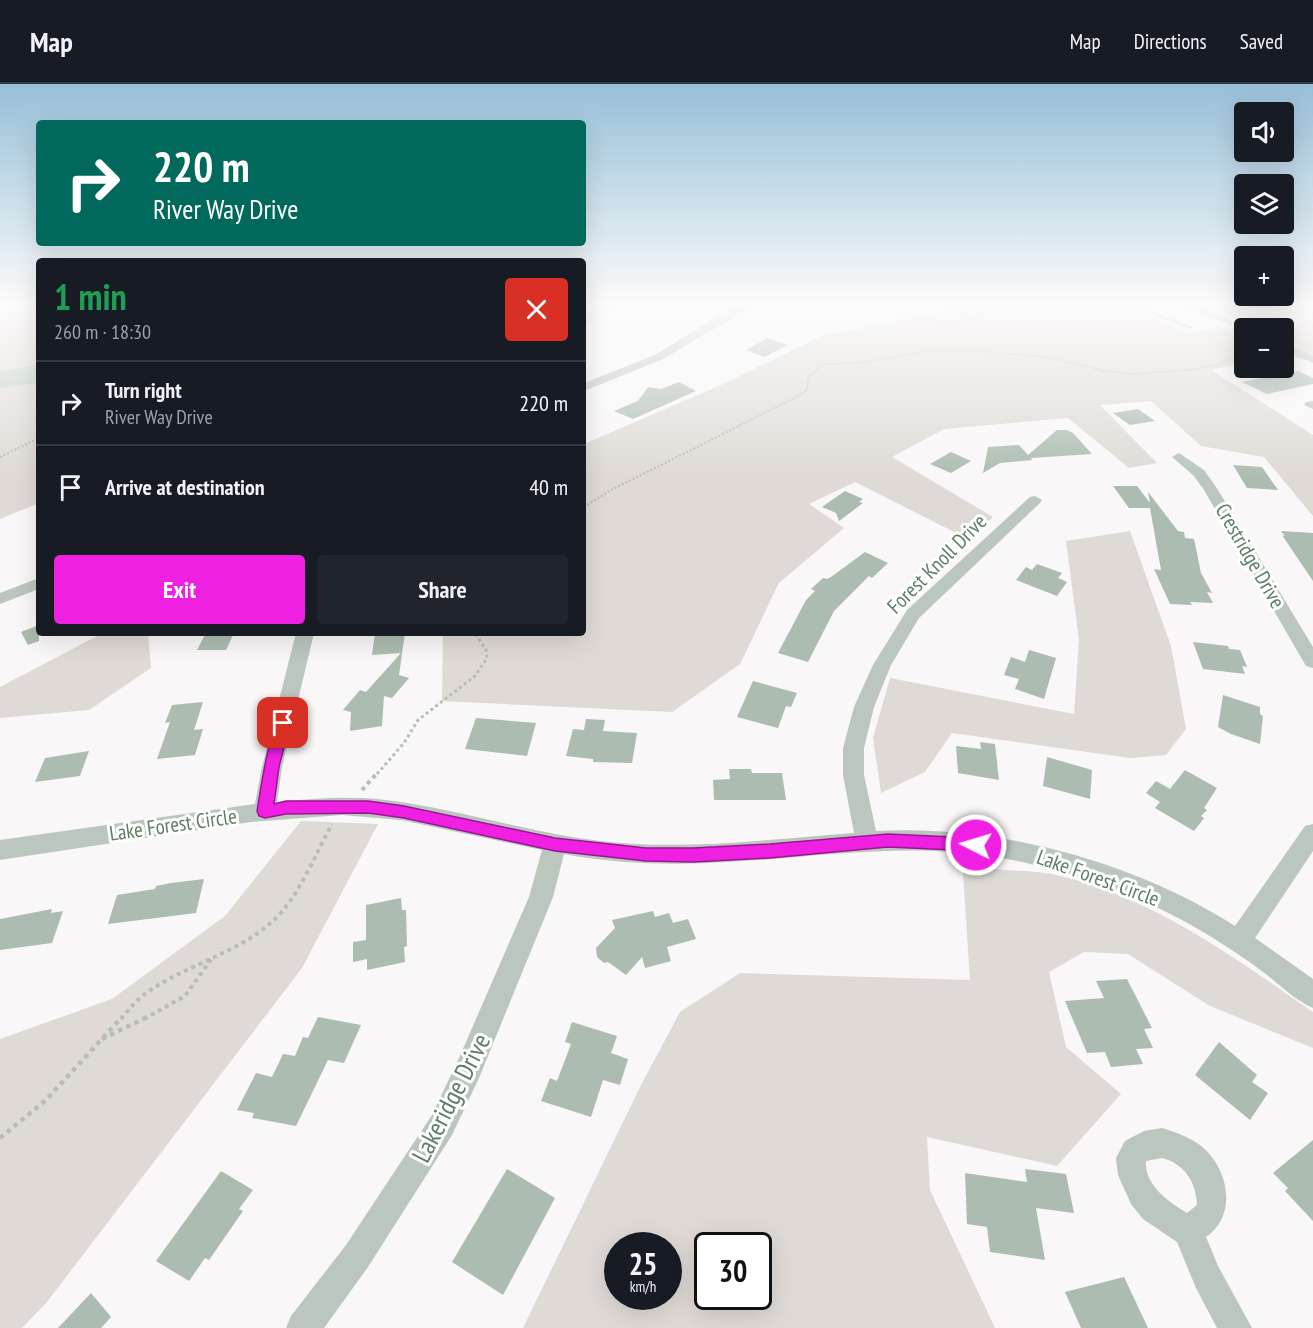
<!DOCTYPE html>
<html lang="en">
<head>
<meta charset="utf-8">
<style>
	:root { --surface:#171b24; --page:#20242c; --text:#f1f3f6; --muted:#9ea1a6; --line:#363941; --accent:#f020e3 }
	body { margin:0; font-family:"PT Sans Narrow",sans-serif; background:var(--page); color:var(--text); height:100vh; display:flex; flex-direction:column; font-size:22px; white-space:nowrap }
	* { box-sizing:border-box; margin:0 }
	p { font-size:20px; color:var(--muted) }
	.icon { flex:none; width:33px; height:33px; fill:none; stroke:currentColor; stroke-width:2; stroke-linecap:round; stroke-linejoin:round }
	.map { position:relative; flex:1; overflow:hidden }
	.drawer { position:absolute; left:36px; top:174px; width:550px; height:378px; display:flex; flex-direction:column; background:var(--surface); border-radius:6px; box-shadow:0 6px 24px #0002 }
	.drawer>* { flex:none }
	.hud { position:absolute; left:36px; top:36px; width:550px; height:126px; border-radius:6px; box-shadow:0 6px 24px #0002; background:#00695c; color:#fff; overflow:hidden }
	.controls { position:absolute; left:1234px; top:18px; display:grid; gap:12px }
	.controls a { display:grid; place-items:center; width:60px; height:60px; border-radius:6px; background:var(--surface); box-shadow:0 6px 24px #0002; font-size:30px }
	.speed { position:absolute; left:604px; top:1148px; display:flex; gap:12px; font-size:30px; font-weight:700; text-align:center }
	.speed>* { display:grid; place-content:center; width:78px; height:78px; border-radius:50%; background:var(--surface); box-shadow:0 6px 24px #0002; line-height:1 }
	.speed small { font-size:15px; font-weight:400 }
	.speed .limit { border:3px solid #111; border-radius:9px; background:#fff; color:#111 }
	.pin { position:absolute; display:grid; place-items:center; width:51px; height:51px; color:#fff; margin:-26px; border-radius:12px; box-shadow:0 3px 9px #0006 }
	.me { position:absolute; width:66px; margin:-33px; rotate:275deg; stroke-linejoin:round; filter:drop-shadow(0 0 4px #0008) }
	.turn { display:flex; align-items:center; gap:21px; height:126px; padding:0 18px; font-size:27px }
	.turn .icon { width:78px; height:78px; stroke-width:2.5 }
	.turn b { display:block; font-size:42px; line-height:51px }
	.round { display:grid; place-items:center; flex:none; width:63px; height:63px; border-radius:6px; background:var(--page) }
	.overview { display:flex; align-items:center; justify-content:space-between; height:102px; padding:0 18px }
	h1 { font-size:36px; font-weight:600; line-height:45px; color:#1e9e55 }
	.action { display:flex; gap:12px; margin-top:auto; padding:12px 18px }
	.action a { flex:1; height:69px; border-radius:6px; background:var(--accent); color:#fff; font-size:24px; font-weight:600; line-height:69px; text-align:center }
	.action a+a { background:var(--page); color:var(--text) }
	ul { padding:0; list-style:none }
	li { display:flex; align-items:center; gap:18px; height:84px; padding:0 18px; border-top:2px solid var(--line) }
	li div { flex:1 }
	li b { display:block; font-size:22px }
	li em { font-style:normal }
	header { display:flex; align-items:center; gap:36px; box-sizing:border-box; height:84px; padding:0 30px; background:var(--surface); border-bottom:2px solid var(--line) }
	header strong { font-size:28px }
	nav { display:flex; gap:33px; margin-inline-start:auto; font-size:21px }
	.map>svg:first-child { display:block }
</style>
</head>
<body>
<header>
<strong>Map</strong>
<nav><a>Map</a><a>Directions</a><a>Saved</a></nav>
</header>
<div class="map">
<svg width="1313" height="1244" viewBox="0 0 1313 1244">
	<rect width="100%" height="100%" fill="#f9f7f7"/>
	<g fill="#dfdad5" fill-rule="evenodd">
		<path d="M584,220H625L584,241Z"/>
		<path d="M956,220H1119L1189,250L1219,242L1228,246L1249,240L1217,226L1221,220H1260L1274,225L1283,220H1313L1304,226L1313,224V276L1284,273V244H1245V279L1211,286L1313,351V432L1264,373L1201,362L1151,317L1100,321L1157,379L1129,384L1068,334L944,345L892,373L993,433L970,456L855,398L809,420L844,444L779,499L740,580L672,628L442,617L443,549H584V360L721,301L824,251L939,229Z"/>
		<path d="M39,225V281L0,287V229Z"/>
		<path d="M39,299V419L0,435V304Z"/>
		<path d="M1130,447L1171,562L1186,645L1166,671L1130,674L952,649L925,688L881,709L873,654L890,594L1074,630L1079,556L1066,457Z"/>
		<path d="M103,549H148L151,584L89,626L0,634V603Z"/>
		<path d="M301,737L378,740L302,884L47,1218L22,1244H0V955L112,915L225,832Z"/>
		<path d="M980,784C1006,787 1036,786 1061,792C1155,815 1235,874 1313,928V964L1210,922L1128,870L1084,868L1049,888L1066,963L1121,1010L1057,1082L927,1053L930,1106L995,1244H523L641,1001L680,928L740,889L970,896L963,789ZM618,1161H669V1212H618ZM708,1161H759V1212H708Z"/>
	</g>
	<path fill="#bed0c1" d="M39,281V299L0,304V287Z"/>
	<g fill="#adbcb0">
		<path d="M768,254L787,261L765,273L746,266Z"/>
		<path d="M1298,287L1313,294V300L1267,310L1242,298Z"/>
		<path d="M679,298L696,307L633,335L614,327L638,317L648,303L661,305Z"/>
		<path d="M1138,325L1155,337L1130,341L1113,329Z"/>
		<path d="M1057,346H1067L1073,349L1092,370L1031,374L1032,376L1000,379L983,389L988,363L1019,361L1028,371Z"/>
		<path d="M951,368L971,377L951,389L930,380Z"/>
		<path d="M1233,381L1262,383L1278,406L1247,404Z"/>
		<path d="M1113,402H1137L1150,419L1148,408L1178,447L1184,448L1185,454L1194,455L1201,489L1212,509L1207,508L1213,519L1190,518L1192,521L1170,520L1154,485L1161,486L1150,424H1129Z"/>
		<path d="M845,407L863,415L859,418L863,419L839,437L836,429L822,423Z"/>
		<path d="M1281,447L1313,449V497L1282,451L1285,452Z"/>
		<path d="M865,468L888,479L872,494L869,492L834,527L808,578L778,569L806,516L815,507L811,505L823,494L827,495L831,493Z"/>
		<path d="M1037,480L1062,489L1058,494L1067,498L1057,512L1016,496L1026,483L1032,486Z"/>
		<path d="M39,541V557L28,561L21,548Z"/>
		<path d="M206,549H234L226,566H197Z"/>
		<path d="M375,549H405L399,591L409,594L392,614L384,612L382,642L350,647L351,628L343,626L360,606L366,608L401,569L372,571Z"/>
		<path d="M1193,558L1228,562L1229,565L1240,566L1247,583L1242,582L1245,590L1203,585Z"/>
		<path d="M1029,566L1056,574L1044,615L1015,605L1019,595L1004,591L1011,573L1025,578Z"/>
		<path d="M753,597L797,609L791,623L786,622L778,644L737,633Z"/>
		<path d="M1223,611L1260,623V630L1263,632L1260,660L1231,650L1218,643Z"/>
		<path d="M203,618L194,646L203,645L195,671L157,675L170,638L165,639L172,621Z"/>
		<path d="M476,634L536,639L527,672L465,665Z"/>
		<path d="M586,635L605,636L603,647L637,649L632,679L593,678V675L566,672L573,645L584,646Z"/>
		<path d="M980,658L995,660L999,696L958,689L956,662L981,665Z"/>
		<path d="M89,667L80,692L35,698L45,674Z"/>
		<path d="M1047,673L1092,686L1090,715L1043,702Z"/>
		<path d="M729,685H751L752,689H782L786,716H714L713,696L730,695Z"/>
		<path d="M1185,686L1217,704L1204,724L1207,726L1201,732L1204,734L1194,747L1155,724L1160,718L1146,709L1156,697L1170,705Z"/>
		<path d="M204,795L196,829L108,840L117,811L155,805L156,802L171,799Z"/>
		<path d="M401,814L402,826H406L407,862L404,863L405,878L367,886V875L353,878V858L366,856V821Z"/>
		<path d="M52,825L51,829L63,827L52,859L0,866V835Z"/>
		<path d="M653,827L655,833L669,829L673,839L688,835L696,855L667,863L671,877L645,884L642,873L626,891L608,878L604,879L597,873L596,864L615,844L612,836Z"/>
		<path d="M1127,895L1152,944L1144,945L1153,964L1136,965L1143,980L1111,983L1105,968L1087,969L1065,917L1104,914L1096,897Z"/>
		<path d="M318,933L361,941L344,979L328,976L296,1042L252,1034L254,1029L237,1026L256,989L272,993L283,970L295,972L303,953L308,954Z"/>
		<path d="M572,938L617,952L611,969L628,975L620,1001L603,996L591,1033L541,1017L550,994L557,997L571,960L565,958Z"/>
		<path d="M1219,958L1257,991L1252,998L1268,1009L1250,1036L1195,991Z"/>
		<path d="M1313,1056V1137L1285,1107L1288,1104L1273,1089Z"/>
		<path d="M507,1085L555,1114L503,1211L452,1178Z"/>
		<path d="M1025,1085L1066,1090L1074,1129L1036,1124L1045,1176L990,1168L987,1143L967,1140L965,1089L1027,1098Z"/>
		<path d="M221,1087L253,1106L239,1125L243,1127L209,1176L205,1174L189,1197L156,1177Z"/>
		<path d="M1124,1193L1148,1244H1081L1065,1208Z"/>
		<path d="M91,1209L111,1233L101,1244H58Z"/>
	</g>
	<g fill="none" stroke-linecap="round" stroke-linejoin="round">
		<g stroke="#b6beb8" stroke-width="1.5" stroke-dasharray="1.5 1.5" stroke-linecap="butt">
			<path d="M875,220C912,233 950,250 986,227V220"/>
			<path d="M1284,245L1313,239"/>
			<path d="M738,342L802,310L807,305L808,293L824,280L859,279L923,268H985L1047,273L1105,287L1132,290L1199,285L1243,272L1245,265"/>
		</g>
		<g stroke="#b6beb8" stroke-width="2" stroke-dasharray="2 2" stroke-linecap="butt">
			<path d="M0,373L39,354"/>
			<path d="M584,423L611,406L741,341"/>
		</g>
		<path stroke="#b6beb8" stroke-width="3" stroke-dasharray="3 3" stroke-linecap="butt" d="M377,690L404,659L418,636L475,592L487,574L486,566L475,549"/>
		<g stroke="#b6beb8" stroke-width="4" stroke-dasharray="4 4" stroke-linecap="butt">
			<path d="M362,706L378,688"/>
			<path d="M121,935C127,928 133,920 140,914C179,882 238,871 275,835C299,812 316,769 332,740"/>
			<path d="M144,935L185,912L212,874"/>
		</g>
		<g stroke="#b6beb8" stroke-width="4.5" stroke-dasharray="4.5 4.5" stroke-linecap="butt">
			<path d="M102,955L147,933"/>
			<path d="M0,1054L46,1016L122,933"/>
		</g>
		<path fill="#bac6be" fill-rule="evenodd" d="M1125,220H1132L1195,244L1190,245Z"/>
		<g fill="#bac6be" fill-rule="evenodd">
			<path d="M742,220H756L663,275L584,307V299L655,271L720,231Z"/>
			<path d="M1176,220H1191L1253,244L1244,246Z"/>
			<path d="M1284,259L1313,272V279L1284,266Z"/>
			<path d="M1313,317V325L1304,321L1306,318Z"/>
			<path d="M1179,369L1204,386L1218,406L1313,563V584L1306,582L1204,406L1194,392L1172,373Z"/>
			<path d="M1035,412L1042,416L1040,419L919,534L891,581L874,623L864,664V691L876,747C996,740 1134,777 1235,842L1305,742L1313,740V767L1255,854L1313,895V924C1294,916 1278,899 1262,887C1246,875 1229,864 1213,854C1150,814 1075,787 1002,774C904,756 807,775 708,779C660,781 612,779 564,770L553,813L479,994L452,1051L368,1183L324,1244H286L291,1232L346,1161L432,1031L459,974L529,813L542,766L401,736L342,731L251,738L0,776V756L255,720L262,683L296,549H314L282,683L277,718C310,715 344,712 377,715C452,723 525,748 600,757C685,767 770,755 854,749L843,691V664L854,623L873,581L907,526L1030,413Z"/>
			<path d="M39,494V505L0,520V509Z"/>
			<path d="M1162,1044C1175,1048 1189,1053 1200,1061C1229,1084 1238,1131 1206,1153L1218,1182L1252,1244H1217L1196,1204L1177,1158L1143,1135L1131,1120L1118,1091L1116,1074L1125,1057L1144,1047ZM1162,1074C1185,1080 1196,1098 1197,1121L1187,1129C1169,1118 1144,1101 1146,1077Z"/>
		</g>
	</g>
	<linearGradient id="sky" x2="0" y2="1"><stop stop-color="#97bfd8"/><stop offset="0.56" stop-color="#fcfbfb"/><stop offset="1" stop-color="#fcfbfb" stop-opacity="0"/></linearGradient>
	<rect width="1313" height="394" fill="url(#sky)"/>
	<path fill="#f020e3" stroke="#9c1594" stroke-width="1.5" d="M283,634L290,639L279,683L274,720L286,717H368L404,722L555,754L646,764H693L770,760L888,750L976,754L982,756L984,761L982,765L976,767L888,763L770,774L693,778L646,777L555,767L404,734L368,729L286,730L265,734L259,732L257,727C260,711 269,639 283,634Z"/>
	<g text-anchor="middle" stroke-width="6" stroke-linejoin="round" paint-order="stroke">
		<g font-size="21" fill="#5e7e66" stroke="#fff">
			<text transform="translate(1250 472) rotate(60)" y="7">Crestridge Drive</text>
			<text transform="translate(937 480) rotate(-45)" y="7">Forest Knoll Drive</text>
			<text transform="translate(173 741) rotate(-8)" y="7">Lake Forest Circle</text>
			<text transform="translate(1098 794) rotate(20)" y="7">Lake Forest Circle</text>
		</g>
		<g font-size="26" fill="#5e7e66" stroke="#fff">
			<text transform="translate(451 1014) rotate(-63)" y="9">Lakeridge Drive</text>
		</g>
	</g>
</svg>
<div class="controls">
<a><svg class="icon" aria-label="sound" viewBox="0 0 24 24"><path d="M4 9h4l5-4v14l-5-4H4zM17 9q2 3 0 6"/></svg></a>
<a><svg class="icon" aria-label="layers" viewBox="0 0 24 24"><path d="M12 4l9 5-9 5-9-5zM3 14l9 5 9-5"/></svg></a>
<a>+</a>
<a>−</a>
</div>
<div class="speed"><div>25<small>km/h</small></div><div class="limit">30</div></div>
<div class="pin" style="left:283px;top:639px;background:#d93025"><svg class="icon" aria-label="arrive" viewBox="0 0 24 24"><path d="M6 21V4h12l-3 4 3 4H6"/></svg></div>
<svg class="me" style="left:976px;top:761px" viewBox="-20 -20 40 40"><circle r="17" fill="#f020e3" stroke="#fff" stroke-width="3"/><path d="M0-11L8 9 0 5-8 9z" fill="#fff"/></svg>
<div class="hud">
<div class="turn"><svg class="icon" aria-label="right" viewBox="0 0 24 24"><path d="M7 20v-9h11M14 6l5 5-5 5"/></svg><div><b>220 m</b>River Way Drive</div></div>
</div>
<section class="drawer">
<div class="overview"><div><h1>1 min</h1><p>260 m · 18:30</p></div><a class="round" style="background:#d93025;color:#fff"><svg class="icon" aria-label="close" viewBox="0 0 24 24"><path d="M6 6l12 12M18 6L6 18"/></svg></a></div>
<ul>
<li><svg class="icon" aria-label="right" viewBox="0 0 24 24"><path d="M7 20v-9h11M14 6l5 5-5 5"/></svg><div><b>Turn right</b><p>River Way Drive</p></div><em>220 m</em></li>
<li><svg class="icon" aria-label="arrive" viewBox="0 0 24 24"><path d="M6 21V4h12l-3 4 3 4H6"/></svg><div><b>Arrive at destination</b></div><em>40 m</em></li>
</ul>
<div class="action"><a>Exit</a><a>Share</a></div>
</section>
</div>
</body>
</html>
